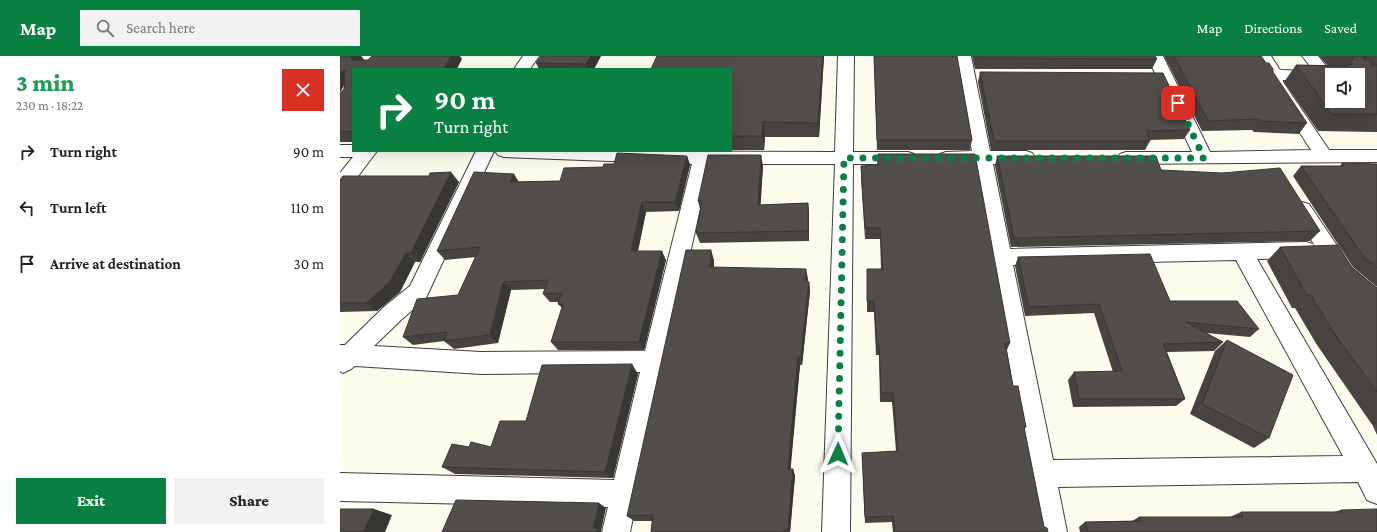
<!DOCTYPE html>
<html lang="en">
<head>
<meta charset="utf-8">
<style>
	:root { --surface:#fff; --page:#f2f2f2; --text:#222; --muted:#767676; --accent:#0b8043 }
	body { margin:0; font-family:"Crimson Pro",serif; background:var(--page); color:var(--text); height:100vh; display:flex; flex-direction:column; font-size:15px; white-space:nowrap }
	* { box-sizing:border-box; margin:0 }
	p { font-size:13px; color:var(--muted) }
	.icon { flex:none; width:22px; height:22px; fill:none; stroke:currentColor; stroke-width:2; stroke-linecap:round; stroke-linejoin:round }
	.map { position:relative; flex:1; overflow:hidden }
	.sheet { display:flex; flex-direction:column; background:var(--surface); width:340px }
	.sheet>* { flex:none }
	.top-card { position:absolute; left:12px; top:12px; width:380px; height:84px; border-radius:0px; box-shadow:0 4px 16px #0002; background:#0b8043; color:#fff; overflow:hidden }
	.tools { position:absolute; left:985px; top:12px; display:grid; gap:8px }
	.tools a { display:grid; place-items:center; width:40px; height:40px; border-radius:0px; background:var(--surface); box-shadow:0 4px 16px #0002; font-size:20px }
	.pin { position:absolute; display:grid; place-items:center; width:34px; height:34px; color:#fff; margin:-17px; border-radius:8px; box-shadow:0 2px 6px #0006 }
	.me { position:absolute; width:44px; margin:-22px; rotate:1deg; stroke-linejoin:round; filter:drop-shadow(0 0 3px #0008) }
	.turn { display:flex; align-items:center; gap:14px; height:84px; padding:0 16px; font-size:18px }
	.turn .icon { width:52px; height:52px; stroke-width:2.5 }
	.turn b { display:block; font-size:28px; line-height:34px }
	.round { display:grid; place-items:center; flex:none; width:42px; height:42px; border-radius:0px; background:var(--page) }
	.headline { display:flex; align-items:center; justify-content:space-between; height:68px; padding:0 16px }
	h1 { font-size:24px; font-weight:800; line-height:30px; color:#1e9e55 }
	.primary-button { display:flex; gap:8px; margin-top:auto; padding:8px 16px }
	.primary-button a { flex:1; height:46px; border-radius:0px; background:var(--accent); color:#fff; font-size:16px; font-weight:800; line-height:46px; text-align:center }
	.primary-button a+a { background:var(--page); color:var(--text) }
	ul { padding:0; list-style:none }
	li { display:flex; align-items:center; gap:12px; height:56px; padding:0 16px }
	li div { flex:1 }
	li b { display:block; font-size:15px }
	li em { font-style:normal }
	header { display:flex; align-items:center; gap:24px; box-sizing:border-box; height:56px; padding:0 20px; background:var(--accent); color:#fff }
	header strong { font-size:19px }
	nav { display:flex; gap:22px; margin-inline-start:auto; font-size:14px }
	.search { width:280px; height:36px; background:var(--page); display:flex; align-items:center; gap:10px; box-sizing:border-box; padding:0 14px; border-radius:0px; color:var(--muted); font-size:15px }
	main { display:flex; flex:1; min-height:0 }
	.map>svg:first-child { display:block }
</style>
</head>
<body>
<header>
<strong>Map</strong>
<div class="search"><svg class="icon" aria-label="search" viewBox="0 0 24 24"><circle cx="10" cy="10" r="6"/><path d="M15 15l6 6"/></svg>Search here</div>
<nav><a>Map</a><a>Directions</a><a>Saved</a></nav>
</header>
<main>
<section class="sheet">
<div class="headline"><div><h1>3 min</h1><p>230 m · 18:22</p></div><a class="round" style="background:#d93025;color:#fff"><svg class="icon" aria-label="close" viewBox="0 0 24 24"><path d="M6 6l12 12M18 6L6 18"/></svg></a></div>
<ul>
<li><svg class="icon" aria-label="right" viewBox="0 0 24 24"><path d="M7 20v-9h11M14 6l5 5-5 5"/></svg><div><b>Turn right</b></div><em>90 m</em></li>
<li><svg class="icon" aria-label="left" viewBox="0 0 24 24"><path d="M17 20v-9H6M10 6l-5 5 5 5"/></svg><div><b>Turn left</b></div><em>110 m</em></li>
<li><svg class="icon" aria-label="arrive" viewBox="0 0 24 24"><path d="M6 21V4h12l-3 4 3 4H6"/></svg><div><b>Arrive at destination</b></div><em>30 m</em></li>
</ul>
<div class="primary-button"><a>Exit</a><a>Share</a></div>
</section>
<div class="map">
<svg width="1037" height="476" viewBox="0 0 1037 476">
	<rect width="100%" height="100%" fill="#fcfcec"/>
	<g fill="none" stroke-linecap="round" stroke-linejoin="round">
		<defs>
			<g id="minor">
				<path d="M183,0H199L190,13H174Z"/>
				<path d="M498,0H514L513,96H568L574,98L577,102L574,106L568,108H513L510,476H482L495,108H370L326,305L290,476H262L268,451L0,445V417L274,424L300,316L141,318L15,310L11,313L3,317L0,315V289H5L45,250L70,230L136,95H154L86,242L61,264L34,290L141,296L305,295L352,108L164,101L158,99L155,95L495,96Z"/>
				<path d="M615,0H631L650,95H686L692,97L695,101L692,105L686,107L653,108L670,193L966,186L973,188L976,194L973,200L966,202L917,203L1037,408V448L1027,444L1018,426L718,431L727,476H699L634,108H606L600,106L597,102L600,98L606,96L632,95ZM896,204L1003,400L713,404L673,209Z"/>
				<path d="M807,0H823L870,96L971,94L927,26L928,20L915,0H931L940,14L974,15L962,0H978L990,15L998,17L999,19H992V25L943,24V26L989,94H1037V106L786,108L780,106L777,102L780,98L786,96H852Z"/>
				<path d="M0,89H13V95H37L7,135L0,137V117L13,101H0Z"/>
				<path d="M962,146L969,148L1012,212L1037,233V255L1029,252L996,224L952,153L955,148Z"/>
			</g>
		</defs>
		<use href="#minor" stroke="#3e3e3e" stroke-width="2"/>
		<use href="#minor" fill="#fff" fill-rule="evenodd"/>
	</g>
	<g fill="#47433f">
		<path d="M0,0H21L24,4L122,3L13,13V86H0V38L4,33V29L0,37Z"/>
		<path d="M261,0L254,13H199L196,7Z"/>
		<path d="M317,0H484L479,81H425L424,94H391V13Z"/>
		<path d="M534,0H617L632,84L630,94H537Z"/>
		<path d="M632,0H815L817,3L812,13H635Z"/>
		<path d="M824,0H921L967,67L959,78L914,76L912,74L862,75Z"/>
		<path d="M979,0H1037V76L978,75L944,26L956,9H987Z"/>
		<path d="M640,16L850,74L844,83L810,84V85L805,94H651L638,26Z"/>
		<path d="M538,98L670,287L666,296L673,330L686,371L684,373L704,471L708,476H553L552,466L525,467L522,397L556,395L552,346H540L539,299H536L534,256H527V213H541L540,183H525L521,122V110L537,109Z"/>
		<path d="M347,100L350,109L339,155L306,156L298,195L326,204L304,294H218L211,286L222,252L218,248L219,246H210L203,238L205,233L171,234L158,287L114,293L104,285L73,289L63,281L118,239L136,201L105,204L97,195L179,126L220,125L263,111L274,108Z"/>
		<path d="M657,100L821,114L980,175L970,185L671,191L655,110Z"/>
		<path d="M1002,107L1037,108V231L1013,211L953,120L961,110H1000Z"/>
		<path d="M423,110L420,149L468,147L469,157V185L360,187L356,177L360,153L358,145Z"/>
		<path d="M0,124L119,126L80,206H75L60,236L37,255L0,256Z"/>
		<path d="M940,191L1011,211L1037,232V379L1033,370L977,289L955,252H952L927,205Z"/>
		<path d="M678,201L830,245L919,273L910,281L866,277L883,286L874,295L827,296L845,343L836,350L733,351L728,324L734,316H773L754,257L685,260L675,210Z"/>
		<path d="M374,204V211L468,223L467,226H469L470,235L462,309H460L450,413H453L455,420L450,476H311L312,465H294L287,460Z"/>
		<path d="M887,284L929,382L914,392L850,358L875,295Z"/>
		<path d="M298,318L273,422L115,418L102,411L129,391H151L186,365Z"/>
		<path d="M1001,454L1037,476H740L739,471L745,466L792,465L799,461H890L901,456H994Z"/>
	</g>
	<g fill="#393733">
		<path d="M12,0H21L25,5L12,4L11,2Z"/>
		<path d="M111,0H120L122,3L117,13H104Z"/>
		<path d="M251,0H261L254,13H248L246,8Z"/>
		<path d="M483,0H484L479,81L478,67Z"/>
		<path d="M1024,0H1028L1018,14Z"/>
		<path d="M5,14L4,29L0,37V17Z"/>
		<path d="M423,66L425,81L424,94L422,80Z"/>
		<path d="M421,99L423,110L420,159L418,149Z"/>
		<path d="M347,100L350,109L339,155L335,146Z"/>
		<path d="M111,116L119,126L80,206L71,197Z"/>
		<path d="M174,118L180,128L170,126Z"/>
		<path d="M302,146L306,156L296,204L291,195Z"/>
		<path d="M468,147L469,157V185L468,175Z"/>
		<path d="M371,194L374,204V221L370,211Z"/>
		<path d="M322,195L326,204L304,294L299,286Z"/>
		<path d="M66,197L75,206L60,236L37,255L26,247Z"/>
		<path d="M466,213L468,223L466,235L465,225Z"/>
		<path d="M163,226L171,234L158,287L150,279Z"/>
		<path d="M469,226L470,235L462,309L461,301Z"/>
		<path d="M458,301L460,309L450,420L448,413Z"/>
		<path d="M292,308L298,318L273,422L265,416Z"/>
		<path d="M453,413L455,420L450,476H449L448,474Z"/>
		<path d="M259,447L266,452L261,475L263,476H257L253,471Z"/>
		<path d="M34,453L52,459L45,476H23Z"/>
	</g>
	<g fill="#524e49" stroke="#393733" fill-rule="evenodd">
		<path d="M0,0H12L11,2L12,4H28L32,0H111L104,13H13V75L0,76V38L4,33L5,14L0,17Z"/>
		<path d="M201,0H251L246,8L196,7Z"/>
		<path d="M317,0H483L478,67L423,66L422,80H391V13H311Z"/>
		<path d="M534,0H617L632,84H537Z"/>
		<path d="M637,0H815L817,3L637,2Z"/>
		<path d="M834,0H921L926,7H929L933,13V16L967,67L921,65L919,63L868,65Z"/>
		<path d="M1013,0H1024L1023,1L1025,4H1030L1032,10L1037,9V58H992L956,9L1005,10L1013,8L1009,4L1013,3ZM992,19H1018V45H992Z"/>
		<path d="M640,16L823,17L850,74L807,75L810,85H654Z"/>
		<path d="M277,97L347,100L335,146H302L291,195H322L299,286H211L223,248H218L222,237L203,238L208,224L163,226L150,279L104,285L107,276L63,281L77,243L118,239L140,191L97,195L134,116L174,118L170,126L220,125L224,112L263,111L264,108H274Z"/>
		<path d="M538,98H635L670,287H665L673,330H678L686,371H684L704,471L707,472L708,476H555L553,460L525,461L522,397L558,395L553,337H541L539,289H537L534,245H527V213H543L540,172H525L521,110L538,109Z"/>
		<path d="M368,99H421L418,149L468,147V175L356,177L362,145H358Z"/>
		<path d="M657,100H816L821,114L882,117L940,112L980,175L674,182Z"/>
		<path d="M1002,107L1037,108V212L1024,201L961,110H1004Z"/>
		<path d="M111,116L71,197H66L49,227L26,247H0V124L3,120H89L90,117Z"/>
		<path d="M998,189L1011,211L1037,232V336L994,277L971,239H967L940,191Z"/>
		<path d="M346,194H371L370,211L466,213L465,225L469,226L461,301H458L448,413H453L448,474H444V476H311L313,459L287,460Z"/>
		<path d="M810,198L830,245H897L919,273L845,266L883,286L823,288L845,343H739L734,316L782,315L759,248L689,251L678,201Z"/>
		<path d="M887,284L953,319L929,382L862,348Z"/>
		<path d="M292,308L265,416L102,411L112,388L129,391L131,386L151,391L160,365H186L202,309Z"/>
		<path d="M116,444L259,447L253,471L257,473V476H102Z"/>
		<path d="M0,453H34L23,476H0Z"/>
		<path d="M1037,453V476H748L745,466L800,465L799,461H903L901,456H1002L1001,454Z"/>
	</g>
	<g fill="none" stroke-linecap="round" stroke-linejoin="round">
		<path stroke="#0b8043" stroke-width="7" stroke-dasharray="0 12.6" d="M498,398L504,102H864L838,47"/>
	</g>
</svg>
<div class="tools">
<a><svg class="icon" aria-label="sound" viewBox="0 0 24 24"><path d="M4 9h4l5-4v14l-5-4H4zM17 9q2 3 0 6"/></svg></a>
</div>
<div class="pin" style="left:838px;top:47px;background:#d93025"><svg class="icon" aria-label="arrive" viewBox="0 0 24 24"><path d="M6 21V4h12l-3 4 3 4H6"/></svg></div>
<svg class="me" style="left:498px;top:398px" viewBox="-20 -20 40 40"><path d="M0-17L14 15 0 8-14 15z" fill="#0b8043" stroke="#fff" stroke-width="4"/></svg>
<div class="top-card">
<div class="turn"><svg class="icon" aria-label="right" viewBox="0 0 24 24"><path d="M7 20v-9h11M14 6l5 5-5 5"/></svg><div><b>90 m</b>Turn right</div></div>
</div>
</div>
</main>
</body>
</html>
